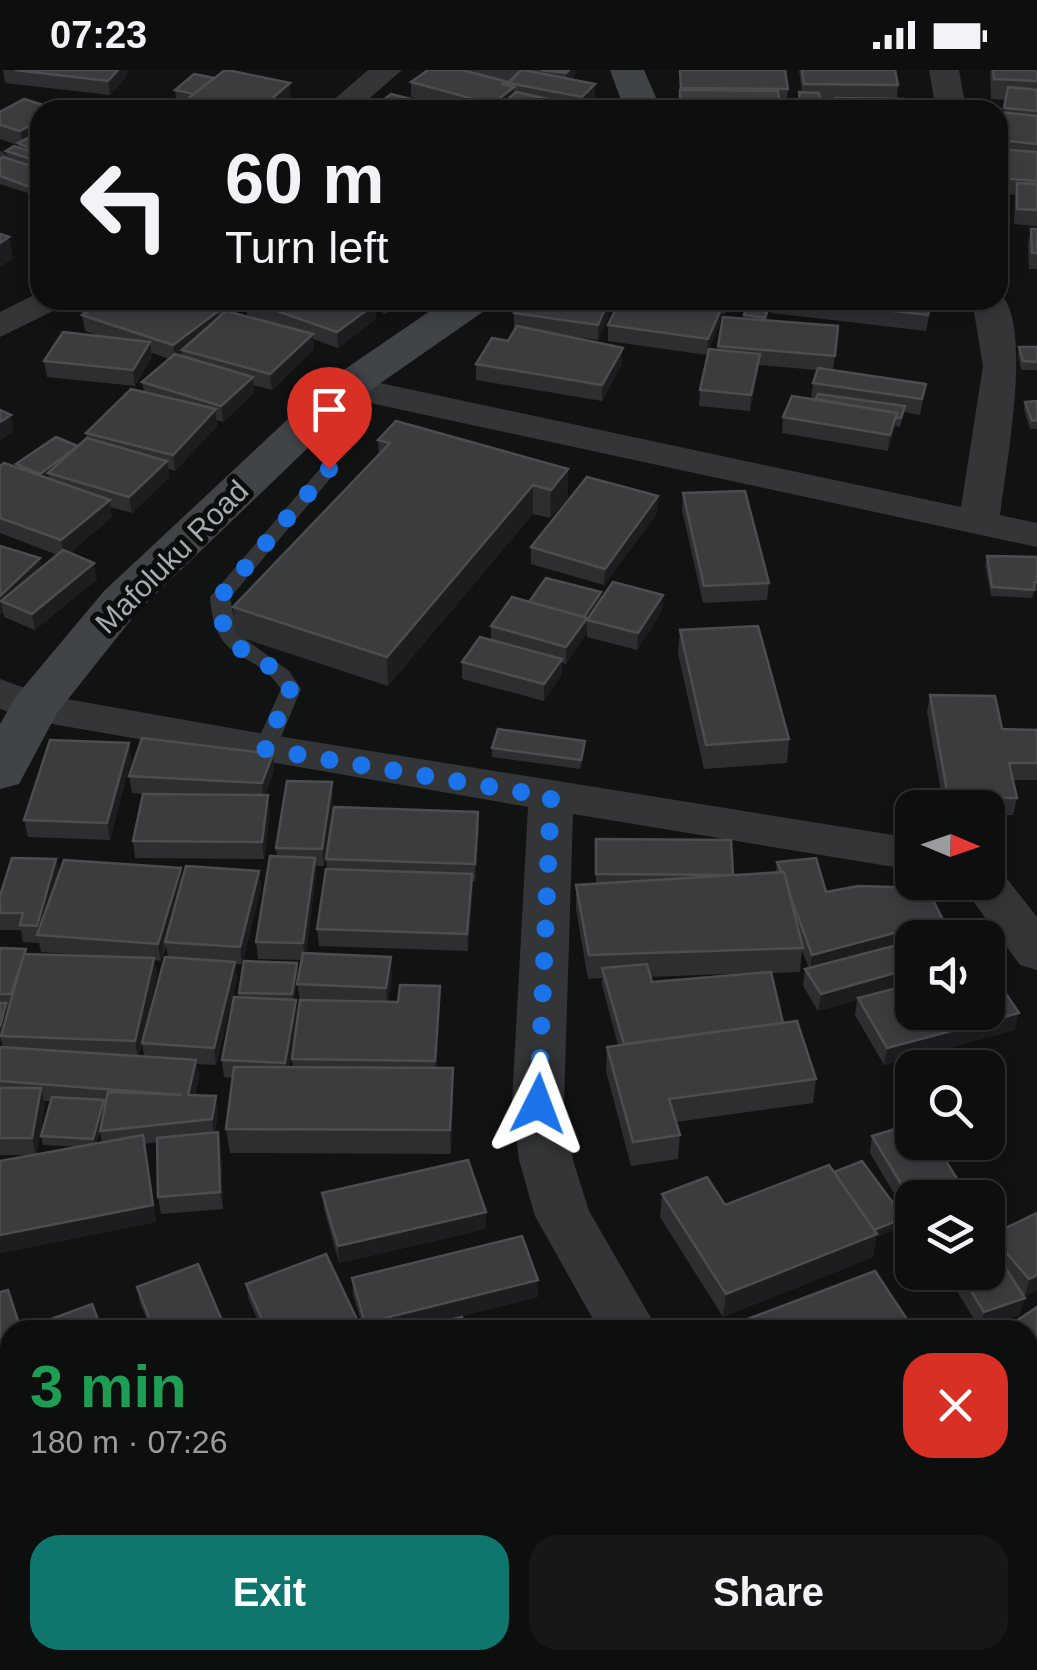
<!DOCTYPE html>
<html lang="en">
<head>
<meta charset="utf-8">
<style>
	:root { --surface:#0d0e0e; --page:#161717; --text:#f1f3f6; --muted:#9a9c9e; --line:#2d2e2e; --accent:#0f766e }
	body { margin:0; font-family:Helvetica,sans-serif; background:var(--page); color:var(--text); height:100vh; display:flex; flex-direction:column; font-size:38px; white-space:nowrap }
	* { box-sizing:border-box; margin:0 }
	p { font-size:32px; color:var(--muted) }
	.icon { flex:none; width:55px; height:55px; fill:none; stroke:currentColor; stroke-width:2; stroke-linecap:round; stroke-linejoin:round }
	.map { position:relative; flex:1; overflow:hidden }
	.drawer { position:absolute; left:0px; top:1250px; width:1038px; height:350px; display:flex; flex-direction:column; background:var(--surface); border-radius:30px 30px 0 0; box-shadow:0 5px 15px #0003,0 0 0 2px var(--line) }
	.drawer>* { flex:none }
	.guide { position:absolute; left:30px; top:30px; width:978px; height:210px; border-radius:30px; box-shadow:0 5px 15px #0003,0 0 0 2px var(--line); background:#0d0e0e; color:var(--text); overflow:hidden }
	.needle { width:65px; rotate:92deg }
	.controls { position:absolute; left:895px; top:720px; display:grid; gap:20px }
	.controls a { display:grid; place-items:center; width:110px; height:110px; border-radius:20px; background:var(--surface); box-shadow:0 5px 15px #0003,0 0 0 2px var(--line); font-size:50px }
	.pin { position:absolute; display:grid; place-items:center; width:85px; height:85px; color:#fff; margin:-102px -42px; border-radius:50% 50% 50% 0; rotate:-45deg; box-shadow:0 0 10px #0007 }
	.pin .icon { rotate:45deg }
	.me { position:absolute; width:110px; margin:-55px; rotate:3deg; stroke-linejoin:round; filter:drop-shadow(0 0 8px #0008) }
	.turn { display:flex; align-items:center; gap:35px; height:210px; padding:0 30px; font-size:45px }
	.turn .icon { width:130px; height:130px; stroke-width:2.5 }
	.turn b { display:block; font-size:70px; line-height:85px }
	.round { display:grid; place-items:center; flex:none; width:105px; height:105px; border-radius:30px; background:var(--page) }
	.summary { display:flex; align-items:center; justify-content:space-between; height:170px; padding:0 30px }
	h1 { font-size:60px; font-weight:800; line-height:75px; color:#1e9e55 }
	.button { display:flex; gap:20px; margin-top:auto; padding:20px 30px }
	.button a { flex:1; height:115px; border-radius:30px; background:var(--accent); color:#fff; font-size:40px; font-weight:800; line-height:115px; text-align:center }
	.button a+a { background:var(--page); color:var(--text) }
	.status { display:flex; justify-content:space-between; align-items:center; height:70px; padding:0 50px; background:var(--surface); direction:ltr }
	.status svg { height:28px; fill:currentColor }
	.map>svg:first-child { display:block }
</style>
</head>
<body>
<div class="status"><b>07:23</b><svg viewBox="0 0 49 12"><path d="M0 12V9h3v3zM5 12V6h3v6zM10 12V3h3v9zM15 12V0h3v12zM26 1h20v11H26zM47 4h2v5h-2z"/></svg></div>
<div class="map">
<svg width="1037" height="1600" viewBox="0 0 1037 1600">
	<rect width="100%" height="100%" fill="#111212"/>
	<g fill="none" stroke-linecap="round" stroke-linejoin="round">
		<path fill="#333537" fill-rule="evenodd" d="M329,394L335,395V403L230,528L237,563L289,601L301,619L276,679L265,686L254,679L281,619C251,576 215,596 210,527L323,395Z"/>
		<g fill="#333537" fill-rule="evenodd">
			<path d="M368,0H402L356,40H322Z"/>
			<path d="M929,0H959L966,40H936Z"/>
			<path d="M40,222V230H66L61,237L0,267V242Z"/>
			<path d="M998,222C1035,248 1005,401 1000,445L1037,453V477L347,328L334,325L329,317L334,309L347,306L961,437L983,296L972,230H998Z"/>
			<path d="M0,609L44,625L265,664L912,768V800L573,744L564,1033L573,1090L589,1141L658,1260H599L535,1146L519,1090L512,1033L528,737L35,651L0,639Z"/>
			<path d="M988,797L1000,800L1037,847V900L1020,895L959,812H988Z"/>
			<path d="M777,1590H842L847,1600H781Z"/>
		</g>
		<g fill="#414447" fill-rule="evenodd">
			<path d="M610,0H644L657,30L655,40H619L621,30Z"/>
			<path d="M446,230H493L487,239L362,326L138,541L57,643L19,714L0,719V654L17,625L104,521L332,308Z"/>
			<path d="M0,1423L10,1427V1503L0,1499Z"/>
			<path d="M53,1590H129L133,1600H57Z"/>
		</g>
	</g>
	<g fill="#2d2e30" fill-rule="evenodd">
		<path d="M3,0H127V6L110,25L5,13Z"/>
		<path d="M428,0H577L572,9L595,14V28L586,37L589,38V40H461L411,27V12Z"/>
		<path d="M680,0L788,19L787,33H779L780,40H679Z"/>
		<path d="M799,0H895L898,15L897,28L906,39V34L933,40H835L836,29H820L822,40H800L799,22H802Z"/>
		<path d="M990,0H1037V156L1014,154L1015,125L998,123V42L1004,43L1006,30L991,29Z"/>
		<path d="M175,20L291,27L277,40H173L186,30L176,28Z"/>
		<path d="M40,40V132L37,131L36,122L31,124L0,114V81L5,83L7,88L6,81L19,78L18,75L0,69V42Z"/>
		<path d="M1031,159H1037V199H1029L1028,174Z"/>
		<path d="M73,230H405L386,244L376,240V249L338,278L313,269L314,279L272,320L253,315L254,323L223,352L217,350V356L175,401L168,399L169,407L132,443L110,437L112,447L69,483L97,509L35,560L4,547L3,543L0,545V476L41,498L58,485L0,463V396L17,398L16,394L78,376L87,368L86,363L144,322L142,312L169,289L152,283V287L135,316L47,307L44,291L100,266L85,261L82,245L85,244L73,239L72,231ZM246,234L247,245L258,249L234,243Z"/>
		<path d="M520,230H731L725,244H721L720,253L709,279L718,280L723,247L743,248L744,245L772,230L766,250L838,256L833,301L926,314L920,345L904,342L900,357L895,356L888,381L782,363L783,347L811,329L813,313L817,300L759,295L750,341L699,336L700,320L707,285L608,271V255L617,235H613L598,270L563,265L622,294L602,331L476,310V294L508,271L516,259H514V243Z"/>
		<path d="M773,230H932L926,261L772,243Z"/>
		<path d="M1019,277H1037V300H1021L1018,285Z"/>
		<path d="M1037,331V359H1030L1024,340L1025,332Z"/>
		<path d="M396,351L568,428L550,448L533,444L388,616L236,566L233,537L379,385L378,370Z"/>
		<path d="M683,423L769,513L767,530L703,533L682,440Z"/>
		<path d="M658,426L657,443L604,515L531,494V477Z"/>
		<path d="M987,486L1037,487V521H1034L1032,528L991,526L985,495Z"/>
		<path d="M601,529L662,541L637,580L587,567V551L586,564L566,594L562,593L561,606L544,631L462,609V592L491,570V556L529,532Z"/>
		<path d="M680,560L789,669L787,693L704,699L678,584Z"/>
		<path d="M930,625L1002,659L1037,660V710H1013L1017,728L1013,745H988V738H944L927,642Z"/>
		<path d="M129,673L131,690L110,770L28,767L24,750Z"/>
		<path d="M492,678L585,679L580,699L492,687Z"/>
		<path d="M274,700L265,725L270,742L264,789L135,788L133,771L143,724L132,723L129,706Z"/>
		<path d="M333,729L324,796H316V805L306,883L392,904L388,932L440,933L436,998H453V1022L451,1084L230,1083L226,1059L233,1008L224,1007L222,990L239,928V923L298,901L294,930L298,947L289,998H293L292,989L300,931L297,914L302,890L258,889L256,872L277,787L276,778Z"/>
		<path d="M479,759L475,811H473L468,881L319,876L317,859L327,799L326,789Z"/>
		<path d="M596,769L733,805L776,802L777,792L826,822L943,850L940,863L958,868H912L1015,960L884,995L855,945L857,930L818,941L803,916L805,899L809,898L802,881L800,902L771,903L783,953L816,1009L813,1033L676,1052L680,1065L678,1089L631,1096L606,1001L607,977L618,975L602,915V908L588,909L576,839V815L596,814ZM752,903L652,912L650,907Z"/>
		<path d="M56,789L59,804L183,809L259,801L261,818L242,894H235L237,909L216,995L197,994L199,1007L195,1026L218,1043L215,1062H218L221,1079L223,1139L161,1144L158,1127L157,1072L144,1074L156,1152L0,1183V1091L81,1077L43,1075L41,1066L50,1031H44L45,1035L36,1085H0V977H3L1,969L0,973V878L27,884L98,886L41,882L39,873L23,872L21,860H0V826ZM166,876L168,887L142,973L144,986H139L157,905L154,890L161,891ZM100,1061L102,1073L96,1074Z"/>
		<path d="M872,1066L912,1128V1154L870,1083Z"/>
		<path d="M834,1102L904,1148L902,1157L876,1167L873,1187L723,1247L660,1147L662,1124L725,1135Z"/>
		<path d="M322,1123L486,1142V1159L339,1193L324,1139Z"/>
		<path d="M1037,1143V1220L1025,1226L1018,1218L1020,1245L980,1259L945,1202H988L991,1165Z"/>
		<path d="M352,1208L538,1227L422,1256L466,1260H364L353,1225Z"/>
		<path d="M246,1214L362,1260H262L249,1230Z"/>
		<path d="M137,1217L226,1260H151L140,1233Z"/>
		<path d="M1037,1237V1367L1028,1357V1260Z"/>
	</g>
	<g fill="#1c1d1e">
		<path d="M118,0H127V6L110,25L108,11Z"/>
		<path d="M569,0H577V2L566,18V3Z"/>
		<path d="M508,12V22L514,17V31L499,37V40H492V34L503,14Z"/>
		<path d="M290,13L291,27L277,40H259Z"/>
		<path d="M595,14V28L582,40V27Z"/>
		<path d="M40,50V66L23,76L20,61Z"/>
		<path d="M40,111V118L35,116L36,122L31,124L30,117Z"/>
		<path d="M9,167L13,189L0,197V173Z"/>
		<path d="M230,230H245L246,234L230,247L229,231Z"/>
		<path d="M385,230H405L386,244Z"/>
		<path d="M609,230H613V237L598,270V255Z"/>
		<path d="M375,234L376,249L338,278L337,262Z"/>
		<path d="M722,237L720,253L707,285L708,269Z"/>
		<path d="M217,242L219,257L182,280V285L175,291L173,275Z"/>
		<path d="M313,264L314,279L272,320L270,304Z"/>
		<path d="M150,272L152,287L135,316L133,300Z"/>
		<path d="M623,278L622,294L602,331V315Z"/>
		<path d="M760,284L758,300L750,341L751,325Z"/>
		<path d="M253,307L254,323L223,352L221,336Z"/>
		<path d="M216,339L217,356L175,401L173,385Z"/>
		<path d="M897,343L895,359L888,381L890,365Z"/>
		<path d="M11,345L14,361L0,371V352Z"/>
		<path d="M79,377L48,403L49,407L42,412L40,404Z"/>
		<path d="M167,391L169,407L132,443L129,427Z"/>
		<path d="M568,399V428L550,448L551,420Z"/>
		<path d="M533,415V444L388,616L387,587Z"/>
		<path d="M658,426L657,443L604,515L605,499Z"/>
		<path d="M110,430L112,447L64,487L61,470Z"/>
		<path d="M40,488L43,505L1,531L3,543L0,545V526Z"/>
		<path d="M94,493L97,509L35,560L32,544Z"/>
		<path d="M601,522V531L586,552V564L566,594V577Z"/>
		<path d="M663,525L662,541L637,580L638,563Z"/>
		<path d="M562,589L561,606L544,631V614Z"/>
		<path d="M129,673L131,690L110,770L107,753Z"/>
		<path d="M273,684L274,700L263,730L262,713Z"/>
		<path d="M332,712L333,729L324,796L322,779Z"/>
		<path d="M268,725L270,742L264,789L262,772Z"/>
		<path d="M478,742L479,759L475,811V794Z"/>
		<path d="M315,788L316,805L305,890L303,873Z"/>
		<path d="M56,789L60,806L39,865L37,856Z"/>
		<path d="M181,798L184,816L165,872L161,891L158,874Z"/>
		<path d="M259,801L261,818L242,894L240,877Z"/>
		<path d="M472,804L473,821L468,881L467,864Z"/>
		<path d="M943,850L940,867L912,868V874L810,902L812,885Z"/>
		<path d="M391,887L392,904L387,935L386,918Z"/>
		<path d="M154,888L157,905L138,988L135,971Z"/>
		<path d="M235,892L237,909L216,995L214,978Z"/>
		<path d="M297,893L298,901L293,933L292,924Z"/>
		<path d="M912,898V915L818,941L821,924Z"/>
		<path d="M440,916V933L436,1008L435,991Z"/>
		<path d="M296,930L298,947L287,1010L285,993Z"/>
		<path d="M6,933L8,942L0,973V957Z"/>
		<path d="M1019,943L1015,960L884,995L887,978Z"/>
		<path d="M196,990L199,1007L191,1042L188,1025Z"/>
		<path d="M453,998V1022L451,1084L450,1060Z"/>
		<path d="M41,1018L45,1035L36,1085L32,1068Z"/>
		<path d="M216,1026L218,1043L214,1066L212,1049Z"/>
		<path d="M104,1030L105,1039L95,1077L93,1069Z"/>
		<path d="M218,1062L221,1079L223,1139L220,1122Z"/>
		<path d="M143,1065L156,1152L0,1183V1165Z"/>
		<path d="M486,1142V1159L339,1193L338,1176Z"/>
		<path d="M904,1148L902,1157L876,1167L873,1187L723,1247L726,1224Z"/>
		<path d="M1037,1205V1220L1025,1226L1029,1209Z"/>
		<path d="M538,1210V1227L406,1260H366L365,1253Z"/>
		<path d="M1025,1228L1020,1245L980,1259L984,1242Z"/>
		<path d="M10,1308V1327L0,1330V1312Z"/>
		<path d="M1037,1502V1521L1028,1525V1507Z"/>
		<path d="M193,1590H213L190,1600H169Z"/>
		<path d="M481,1590H555L507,1600H465L464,1593Z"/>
	</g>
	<g fill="#3a3c3e" stroke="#4a4e50" stroke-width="2.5">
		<path d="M15,0H118L108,11Z"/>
		<path d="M225,0H227L290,13L259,40L206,29L250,40H173Z"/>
		<path d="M428,0H462L508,12L503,14L514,17L492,34L411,12Z"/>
		<path d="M521,0H524L595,14L582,27L508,13Z"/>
		<path d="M540,0H569L566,3Z"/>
		<path d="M680,0H785L788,19L681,18Z"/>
		<path d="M802,0H895L898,15L804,14Z"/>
		<path d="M993,0H1037V11L994,9Z"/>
		<path d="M194,4L214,8L194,24L175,20Z"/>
		<path d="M1008,17L1037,20V41L1004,38Z"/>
		<path d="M680,20L778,21L780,40H680Z"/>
		<path d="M516,22L589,38L587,40H512L499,37Z"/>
		<path d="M799,22L819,23L822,40H801Z"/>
		<path d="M391,24L454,40H370Z"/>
		<path d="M836,28L904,29L906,40H838Z"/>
		<path d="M24,29L59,40H40V50L20,61L0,55V42Z"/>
		<path d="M906,34H932L933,40H908Z"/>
		<path d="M998,42L1037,46V74L998,70Z"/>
		<path d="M40,62V80L38,82L18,73Z"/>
		<path d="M14,76L38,84L40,83V92L6,81Z"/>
		<path d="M998,79L1037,82V111L998,108Z"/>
		<path d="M3,87L40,99V111L30,117L0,106V89Z"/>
		<path d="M1017,113L1037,114V140L1017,139Z"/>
		<path d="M1031,159H1037V183H1032Z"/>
		<path d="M0,164L9,167L0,173Z"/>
		<path d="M73,230H101L89,238L72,231Z"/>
		<path d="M104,230H181L217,242L173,275L82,245Z"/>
		<path d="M246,230H365L375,234L337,262Z"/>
		<path d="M520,230H609L598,255L514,243Z"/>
		<path d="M620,230H672L722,237L708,269L608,255Z"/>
		<path d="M694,230H728L725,236Z"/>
		<path d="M749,230H770L765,248L744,245Z"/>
		<path d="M795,230H931L928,245Z"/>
		<path d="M226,241L313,264L270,304L182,280Z"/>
		<path d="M723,247L838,256L835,286L718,276Z"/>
		<path d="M517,256L623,278L602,315L476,294L492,268L508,271Z"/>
		<path d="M63,262L150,272L133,300L44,291Z"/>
		<path d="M1019,277H1037V292L1023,291Z"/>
		<path d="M709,279L760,284L751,325L700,320Z"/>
		<path d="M175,284L253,307L221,336L142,312Z"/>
		<path d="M818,298L926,314L922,329L813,313Z"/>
		<path d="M131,319L216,339L173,385L86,363Z"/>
		<path d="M818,324L905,336L901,348H896L897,343L816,329Z"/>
		<path d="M792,326L897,343L890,365L783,347Z"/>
		<path d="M1037,331V350L1032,351L1025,332Z"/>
		<path d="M0,340L11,345L0,352Z"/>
		<path d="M396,351L568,399L551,420L533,415L387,587L233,537L390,373L378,370Z"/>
		<path d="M56,367L78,376L40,404L16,394Z"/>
		<path d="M87,368L167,391L129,427L48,403Z"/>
		<path d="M4,393L110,430L61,470L0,448V396Z"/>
		<path d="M587,407L658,426L605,499L531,477Z"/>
		<path d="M745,421L769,513L704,516L683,423Z"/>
		<path d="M0,476L40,488L0,526Z"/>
		<path d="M63,480L94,493L32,544L1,531Z"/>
		<path d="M987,486L1037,487V512H1034V520L992,517Z"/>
		<path d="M546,508L601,522L584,547L529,532Z"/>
		<path d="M613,512L663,525L638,563L587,550Z"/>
		<path d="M512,527L587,548L566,577L491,556Z"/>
		<path d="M758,556L789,669L706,675L680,560Z"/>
		<path d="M480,567L562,589L544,614L462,592Z"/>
		<path d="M930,625L995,626L1002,659L1037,660V693H1009L1017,728L948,727Z"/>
		<path d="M498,659L585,671L581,690L492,678Z"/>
		<path d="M142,668L273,684L262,713L129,706Z"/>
		<path d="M50,670L129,673L107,753L24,750Z"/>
		<path d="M287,711L332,712L322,779L276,778Z"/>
		<path d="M143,724L268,725L262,772L133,771Z"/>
		<path d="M334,737L478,742L475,794L326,789Z"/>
		<path d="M596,769L731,770L733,805L596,804Z"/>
		<path d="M270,786L315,788L303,873L256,872Z"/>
		<path d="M12,788L56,789L37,856L20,855L23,843H0V826Z"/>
		<path d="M816,788L826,822L858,816L927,818L943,850L812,885L790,825L784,802H781L777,792Z"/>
		<path d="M64,790L181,798L158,874L37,865Z"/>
		<path d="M186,796L259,801L240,877L165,872Z"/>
		<path d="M326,799L472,804L467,864L317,859Z"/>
		<path d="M784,802L803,878L589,885L576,815Z"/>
		<path d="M953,860L958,868H925Z"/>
		<path d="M912,871V898L821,924L805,899Z"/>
		<path d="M0,878L26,879L11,924H0Z"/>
		<path d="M303,883L391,887L386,918L297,914Z"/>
		<path d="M24,884L154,888L135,971L1,966Z"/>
		<path d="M165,887L235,892L214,978L142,973Z"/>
		<path d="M244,891L297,893L292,924L239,923Z"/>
		<path d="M647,894L652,912L771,902L783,953L624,974L602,898Z"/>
		<path d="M988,897L1019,943L887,978L858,928L912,914V942H988Z"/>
		<path d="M400,915L440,916L435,991L292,989L300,930L398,932Z"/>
		<path d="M234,927L296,930L285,993L222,990Z"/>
		<path d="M0,933H6L0,957Z"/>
		<path d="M797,951L816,1009L669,1029L680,1065L633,1072L607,977Z"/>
		<path d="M0,977L196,990L188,1025L216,1026L212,1049L100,1061L108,1022L182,1025L0,1011Z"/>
		<path d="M234,997L453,998L450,1060L226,1059Z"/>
		<path d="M0,1018H41L32,1068H0Z"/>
		<path d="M52,1027L104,1030L93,1069L41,1066Z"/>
		<path d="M912,1054V1072H934L968,1126L912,1128V1132L872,1066Z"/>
		<path d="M218,1062L220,1122L158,1127L157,1068Z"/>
		<path d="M143,1065L153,1135L0,1165V1091Z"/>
		<path d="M468,1090L486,1142L338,1176L322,1123Z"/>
		<path d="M862,1091L904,1148L874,1160L834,1102Z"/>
		<path d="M829,1095L877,1164L726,1224L662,1124L707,1107L725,1135Z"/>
		<path d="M1037,1143V1205L1029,1209L991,1165Z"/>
		<path d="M522,1166L538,1210L365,1253L352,1208Z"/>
		<path d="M988,1171L1025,1228L984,1242L959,1202H988Z"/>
		<path d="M326,1184L362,1260H267L246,1214Z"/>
		<path d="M198,1194L226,1260H154L137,1217Z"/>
		<path d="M875,1201L914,1260H751L745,1250Z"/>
		<path d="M8,1220L21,1260H10V1308L0,1312V1222Z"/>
		<path d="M92,1234L102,1260L24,1259Z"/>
		<path d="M1037,1237V1346L1028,1336V1260H1003Z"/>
		<path d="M462,1247L466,1260H403Z"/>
		<path d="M1033,1381L1037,1386V1502L1028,1507V1384Z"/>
		<path d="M1037,1528V1600H912L906,1591L1028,1590V1532Z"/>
		<path d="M35,1590H39L43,1600H16Z"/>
		<path d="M160,1590H193L169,1600H164Z"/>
		<path d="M429,1590H453L455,1600H431Z"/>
		<path d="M551,1590H690L693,1600H509Z"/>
	</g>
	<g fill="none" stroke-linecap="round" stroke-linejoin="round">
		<path stroke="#1a73e8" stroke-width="18" stroke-dasharray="0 32.4" d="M329,399L220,527C219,595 270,578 290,619L265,679L551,727L538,1034"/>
	</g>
	<g text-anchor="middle" stroke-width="10" stroke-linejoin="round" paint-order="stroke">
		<g font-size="30" fill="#a4acb2" stroke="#0c0d0d">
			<text transform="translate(172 487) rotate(-45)" y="10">Mafoluku Road</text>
		</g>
	</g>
</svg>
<div class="controls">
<a><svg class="needle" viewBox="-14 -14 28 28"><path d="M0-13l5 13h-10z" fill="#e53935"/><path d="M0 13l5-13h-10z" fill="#9a9c9e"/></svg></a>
<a><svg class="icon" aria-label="sound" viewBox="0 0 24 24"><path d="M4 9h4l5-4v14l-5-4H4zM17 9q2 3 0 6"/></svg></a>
<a><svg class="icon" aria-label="search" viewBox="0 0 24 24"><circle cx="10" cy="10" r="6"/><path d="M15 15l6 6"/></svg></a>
<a><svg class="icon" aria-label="layers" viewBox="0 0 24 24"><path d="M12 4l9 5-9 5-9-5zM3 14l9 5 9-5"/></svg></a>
</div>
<div class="pin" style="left:329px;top:399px;background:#d93025"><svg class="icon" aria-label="arrive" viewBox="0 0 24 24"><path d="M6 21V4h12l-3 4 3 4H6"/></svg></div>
<svg class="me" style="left:538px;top:1034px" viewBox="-20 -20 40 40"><path d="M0-17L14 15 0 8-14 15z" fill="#1a73e8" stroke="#fff" stroke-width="4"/></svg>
<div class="guide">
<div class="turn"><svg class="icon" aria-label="left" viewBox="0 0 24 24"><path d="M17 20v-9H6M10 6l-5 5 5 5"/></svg><div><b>60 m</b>Turn left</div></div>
</div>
<section class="drawer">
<div class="summary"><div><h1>3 min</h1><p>180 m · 07:26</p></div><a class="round" style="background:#d93025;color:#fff"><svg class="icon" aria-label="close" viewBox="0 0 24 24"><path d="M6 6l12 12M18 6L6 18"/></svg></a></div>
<div class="button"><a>Exit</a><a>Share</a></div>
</section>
</div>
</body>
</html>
